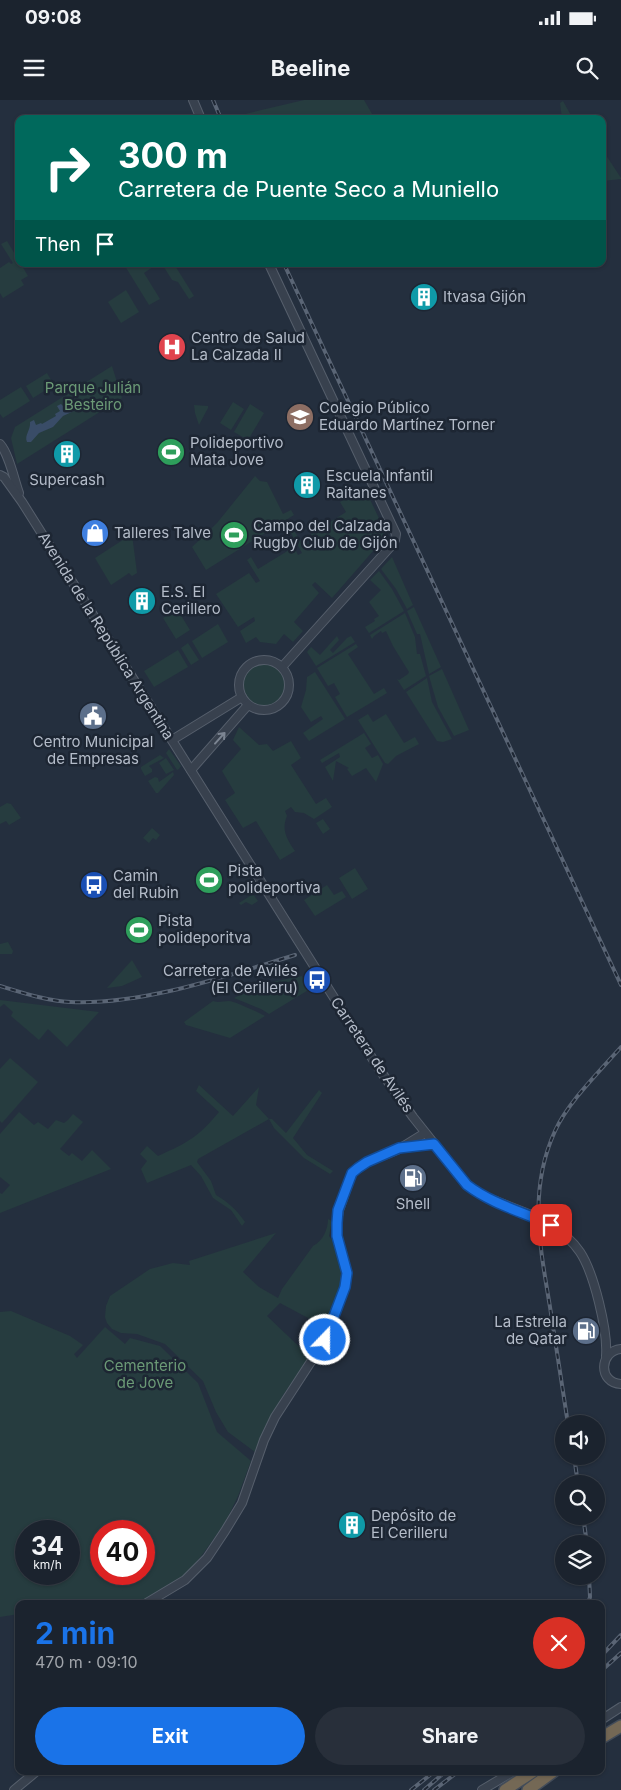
<!DOCTYPE html>
<html lang="en">
<head>
<meta charset="utf-8">
<style>
	:root { --surface:#1b232e; --page:#282f3a; --text:#f1f3f6; --muted:#a0a4aa; --line:#39404a; --accent:#1a73e8 }
	body { margin:0; font-family:Inter,sans-serif; background:var(--page); color:var(--text); height:100vh; display:flex; flex-direction:column; font-size:19px; white-space:nowrap }
	* { box-sizing:border-box; margin:0 }
	p { font-size:16px; color:var(--muted) }
	.icon { flex:none; width:28px; height:28px; fill:none; stroke:currentColor; stroke-width:2; stroke-linecap:round; stroke-linejoin:round }
	.map { position:relative; flex:1; overflow:hidden }
	.drawer { position:absolute; left:15px; top:1500px; width:590px; height:175px; display:flex; flex-direction:column; background:var(--surface); border-radius:10px; box-shadow:0 1px 4px #0004,0 0 0 1px var(--line) }
	.drawer>* { flex:none }
	.hud { position:absolute; left:15px; top:15px; width:591px; height:152px; border-radius:10px; box-shadow:0 1px 4px #0004,0 0 0 1px var(--line); background:#00695c; color:#fff; overflow:hidden }
	.fabs { position:absolute; left:555px; top:1315px; display:grid; gap:10px }
	.fabs a { display:grid; place-items:center; width:50px; height:50px; border-radius:50%; background:var(--surface); box-shadow:0 1px 4px #0004,0 0 0 1px var(--line); font-size:25px }
	.speed { position:absolute; left:15px; top:1420px; display:flex; gap:10px; font-size:25px; font-weight:700; text-align:center }
	.speed>* { display:grid; place-content:center; width:65px; height:65px; border-radius:50%; background:var(--surface); box-shadow:0 1px 4px #0004,0 0 0 1px var(--line); line-height:1 }
	.speed small { font-size:12px; font-weight:400 }
	.speed .limit { border:8px solid #d22; background:#fff; color:#111 }
	.pin { position:absolute; display:grid; place-items:center; width:42px; height:42px; color:#fff; margin:-21px; border-radius:10px; box-shadow:0 2px 8px #0006 }
	.me { position:absolute; width:55px; margin:-28px; rotate:22deg; stroke-linejoin:round; filter:drop-shadow(0 0 4px #0008) }
	.turn { display:flex; align-items:center; gap:18px; height:105px; padding:0 20px; font-size:22px }
	.turn .icon { width:65px; height:65px; stroke-width:2.5 }
	.turn b { display:block; font-size:35px; line-height:42px }
	.then { display:flex; align-items:center; height:48px; padding:0 20px; background:#0003; gap:10px; font-size:19px }
	.round { display:grid; place-items:center; flex:none; width:52px; height:52px; border-radius:26px; background:var(--page) }
	.summary { display:flex; align-items:center; justify-content:space-between; height:85px; padding:0 20px }
	h1 { font-size:30px; font-weight:700; line-height:38px; color:var(--accent) }
	.cta { display:flex; gap:10px; margin-top:auto; padding:10px 20px }
	.cta a { flex:1; height:58px; border-radius:30px; background:var(--accent); color:#fff; font-size:20px; font-weight:700; line-height:58px; text-align:center }
	.cta a+a { background:var(--page); color:var(--text) }
	.status { display:flex; justify-content:space-between; align-items:center; height:35px; padding:0 25px; background:var(--surface); direction:ltr }
	.status svg { height:14px; fill:currentColor }
	header { display:flex; justify-content:space-between; align-items:center; height:65px; padding:0 20px; background:var(--surface); font-size:22px; font-weight:700 }
	.map>svg:first-child { display:block }
</style>
</head>
<body>
<div class="status"><b>09:08</b><svg viewBox="0 0 49 12"><path d="M0 12V9h3v3zM5 12V6h3v6zM10 12V3h3v9zM15 12V0h3v12zM26 1h20v11H26zM47 4h2v5h-2z"/></svg></div>
<header><svg class="icon" aria-label="menu" viewBox="0 0 24 24"><path d="M4 6h16M4 12h16M4 18h16"/></svg>Beeline<svg class="icon" aria-label="search" viewBox="0 0 24 24"><circle cx="10" cy="10" r="6"/><path d="M15 15l6 6"/></svg></header>
<div class="map">
<svg width="621" height="1690" viewBox="0 0 621 1690">
	<rect width="100%" height="100%" fill="#242f3e"/>
	<g fill="#263c3f" fill-rule="evenodd">
		<path d="M304,0H364L375,19H248L245,14Z"/>
		<path d="M563,1L573,19H562L560,3Z"/>
		<path d="M602,49L621,78V79L603,81Z"/>
		<path d="M7,141L19,161V164H21L28,176L21,180L24,185L3,198L0,193V168L9,162L11,164L13,163L1,144Z"/>
		<path d="M128,164H132L134,167L139,164H157L144,173L160,199L149,205L125,166Z"/>
		<path d="M162,164H174L194,196L189,199L178,182L172,180Z"/>
		<path d="M126,190L139,212L121,223L108,202Z"/>
		<path d="M112,266L122,298L17,364L11,338L15,327Z"/>
		<path d="M47,273L54,285L33,298L26,286Z"/>
		<path d="M21,287L30,301L3,318L0,314V300Z"/>
		<path d="M233,302L244,309L231,330L220,323Z"/>
		<path d="M250,304L264,313L248,340L234,332Z"/>
		<path d="M194,305L208,306V308L199,325L195,313Z"/>
		<path d="M255,376L260,381L267,382L283,414L291,410L294,415L206,470L192,447L217,423Z"/>
		<path d="M364,387L387,435L332,498L315,482L312,485L319,493L294,522L303,531L293,542L284,534L276,544L260,542L256,537L246,543L240,531L255,521L254,517L238,527L216,494L249,473L256,483L260,481L247,460L251,457L258,469L294,447L298,455L302,453L291,433L294,431L303,444L310,443L312,439L311,434L346,412L340,402Z"/>
		<path d="M132,434L137,473L132,476L129,473L111,485L95,458Z"/>
		<path d="M392,457L413,505L407,509L396,489L381,469Z"/>
		<path d="M379,471L392,489L404,511L369,533L365,527L375,521L374,519L379,516L369,502L381,490L370,480Z"/>
		<path d="M414,507L441,567L429,574L420,534H417L407,511Z"/>
		<path d="M177,509L190,530L176,539L163,518Z"/>
		<path d="M405,513L415,537L417,554H420L426,576L404,590L397,579L399,580L408,574L409,572L393,546L386,531L382,533L381,531L374,536L372,539L370,535Z"/>
		<path d="M218,524L228,542L202,558L192,541Z"/>
		<path d="M337,536L339,540L330,550L333,553L347,538L351,536L355,542L316,566L307,552L311,547L320,555Z"/>
		<path d="M188,543L199,560L191,565L181,548Z"/>
		<path d="M356,544L358,547L348,554L374,594L384,588L387,593L347,617L335,597L340,594L334,583L328,586L317,568Z"/>
		<path d="M178,550L188,567L154,587L144,571Z"/>
		<circle cx="264" cy="585" r="21"/>
		<path d="M442,569L469,630L454,636L438,607L429,576Z"/>
		<path d="M315,572L345,619L309,641L303,633L323,619L321,616L311,622L301,607L306,590L307,577Z"/>
		<path d="M427,578L432,602L452,639L443,642L437,641L406,592Z"/>
		<path d="M368,614L373,622L386,614L404,643L415,637L419,644L396,656L388,664L385,663L358,620Z"/>
		<path d="M239,627L259,645L267,644L273,651L291,641L301,658L291,665L316,704L326,698L332,707L314,719L304,713L295,712L291,707L285,711L287,716C281,730 287,739 295,751L280,760L256,721L243,728L225,700L235,693L222,671L241,649L233,640Z"/>
		<path d="M364,633L371,644L365,648L372,658L378,655L383,664L376,682L366,668L352,676L347,669L349,668L336,661L333,681L325,667L340,657L339,653L322,663L320,660Z"/>
		<path d="M169,649L181,666L179,669L177,670L166,653Z"/>
		<path d="M160,655L164,658L149,666L152,669V672L145,676L141,669V667Z"/>
		<path d="M166,658L174,670L166,674L159,663Z"/>
		<path d="M173,672L174,675L158,693H156L148,681L155,677L158,678L159,682Z"/>
		<path d="M7,703L11,704L21,718L9,725L6,721L0,724V707Z"/>
		<path d="M323,719L330,729L323,734L316,723Z"/>
		<path d="M152,728L160,735L156,740L153,738L149,743L143,738Z"/>
		<path d="M355,768L368,789L352,799L339,778Z"/>
		<path d="M327,785L334,795L342,791L346,797L315,816L304,800Z"/>
		<path d="M253,794L258,801L252,805L246,802L241,805L239,803Z"/>
		<path d="M8,842L13,851L12,854H0V844Z"/>
		<path d="M132,860L142,877L122,886L107,888Z"/>
		<path d="M302,876L310,889L269,914L261,909L234,898L240,895L247,887Z"/>
		<path d="M0,900L99,912L67,947L48,929L39,940L11,916L13,912L4,904L0,907Z"/>
		<path d="M213,901C219,903 223,901 229,901C234,901 260,913 265,916L230,938L186,925L184,922Z"/>
		<path d="M10,958L38,982L2,1023L0,1021V969Z"/>
		<path d="M199,985L233,1016L259,987L256,1005L269,1019H272L286,1033L319,990L322,993L293,1038L307,1055L333,1071L330,1074L304,1058L274,1028L269,1019L198,1059L197,1062L211,1081L216,1095C228,1102 237,1110 245,1122L242,1126L231,1110L213,1098L201,1076L191,1065L147,1083L141,1069L147,1061L140,1054L147,1046L158,1056C189,1042 198,1037 219,1012L196,991Z"/>
		<path d="M19,1012L34,1025L38,1022L48,1029L56,1020L64,1023L68,1020L73,1014L83,1022L60,1049L69,1056L72,1053L82,1061L92,1050L111,1069L0,1113V1093L2,1094L10,1085L0,1077V1034Z"/>
		<path d="M328,1119L332,1121L329,1136L336,1145L344,1175L342,1188L325,1227L280,1203L267,1216L310,1257L283,1295L267,1325L255,1352L228,1332L216,1312L203,1281L165,1244L137,1234L121,1233L112,1229L107,1223L105,1217L106,1206L110,1196L150,1169L173,1163L190,1165L189,1161L276,1133L243,1172L259,1187L278,1198L282,1189L313,1146C323,1141 328,1129 328,1119Z"/>
		<path d="M11,1211L70,1236L83,1245L74,1254L77,1258L105,1227L125,1244L130,1238L160,1246L198,1283L217,1332L251,1361L238,1396L225,1423L202,1455L185,1476L138,1504H19V1514L0,1517V1212ZM26,1431H69V1474H26ZM101,1431H144V1474H101Z"/>
	</g>
	<path fill="#394c67" d="M61,304L63,306L74,305L76,308V310L63,316L53,327L39,333L31,342H27C24,335 31,330 30,322L34,320L36,325L41,323L42,324L56,316L55,314L60,311L57,306Z"/>
	<g fill="none" stroke-linecap="round" stroke-linejoin="round">
		<defs>
			<g id="minor">
				<path d="M193,0L201,19"/>
				<path d="M269,164L396,434L395,440L392,445L282,567"/>
				<path d="M0,344C9,354 14,379 19,393"/>
				<path d="M0,375L4,377L22,402L326,885L379,969L413,1017L467,1085L483,1096L531,1115"/>
				<circle cx="264" cy="585" r="25"/>
				<path d="M172,640L242,597"/>
				<path d="M191,670L248,605"/>
				<path d="M403,1048L433,1044"/>
				<path d="M551,1125C562,1133 572,1140 580,1152C594,1173 608,1231 606,1256"/>
				<path d="M621,1249C599,1251 598,1283 621,1284"/>
				<path d="M145,1504L185,1480L207,1458L225,1431L242,1403L264,1340L275,1317L325,1240L345,1187L347,1173L337,1136V1123L339,1110L352,1073L367,1062L399,1049L425,1033"/>
				<path d="M601,1620L621,1607"/>
				<path d="M14,1690L37,1671"/>
				<path d="M482,1690L514,1671"/>
			</g>
			<g id="highway">
				<path d="M601,1638L621,1626"/>
				<path d="M505,1690L534,1671"/>
				<path d="M528,1690L554,1671"/>
			</g>
		</defs>
		<use href="#minor" stroke="#565f6c" stroke-width="10"/>
		<use href="#highway" stroke="#434c59" stroke-width="14"/>
		<use href="#minor" stroke="#38414e" stroke-width="8"/>
		<use href="#highway" stroke="#746855" stroke-width="11"/>
		<defs>
			<g id="rail">
				<path d="M213,0L221,19"/>
				<path d="M284,164L621,885"/>
				<path d="M0,886C23,893 47,901 71,902C144,905 226,876 295,855"/>
				<path d="M568,1324C562,1285 556,1246 550,1207C540,1146 528,1090 555,1031C568,1002 600,971 621,947"/>
				<path d="M574,1356L578,1384"/>
				<path d="M583,1416L587,1444"/>
				<path d="M588,1504L590,1497L589,1476"/>
				<path d="M601,1556L621,1535"/>
				<path d="M601,1571L621,1553"/>
				<path d="M411,1690L435,1671"/>
				<path d="M424,1690L446,1671"/>
				<path d="M434,1690L459,1671"/>
			</g>
		</defs>
		<use href="#rail" stroke="#5a6575" stroke-width="4"/>
		<use href="#rail" stroke="#1d2633" stroke-width="2" stroke-dasharray="5.5" stroke-linecap="butt"/>
		<defs>
			<path id="minor-bridge" d="M531,1115L551,1125"/>
		</defs>
		<use href="#minor-bridge" stroke="#565f6c" stroke-width="10" stroke-linecap="butt"/>
		<use href="#minor-bridge" stroke="#38414e" stroke-width="8"/>
	</g>
	<defs><path id="oneway-shaft" d="M-6 0H5M1.5-3L5.5 0L1.5 3" fill="none" stroke-width="1.6" stroke-linecap="round" stroke-linejoin="round" transform="scale(1.25)"/></defs>
	<use stroke="#7c8592" href="#oneway-shaft" transform="translate(220 638) rotate(-48)"/>
	<g fill="none" stroke-linecap="round" stroke-linejoin="round">
		<defs>
			<path id="route" d="M325,1240L345,1187L347,1173L337,1136V1123L338,1110L352,1073L358,1068L367,1062L399,1048L434,1044L467,1085C492,1104 523,1112 551,1125"/>
		</defs>
		<use href="#route" stroke="#114b97" stroke-width="12"/>
		<use href="#route" stroke="#1a73e8" stroke-width="9"/>
	</g>
	<defs>
		<symbol id="building-disc" viewBox="-11 -11 22 22"><circle r="9.5" fill="#0f9aa8" stroke="#1d2633"/><path d="M-4-6H4V6H1V3H-1V6H-4ZM-2.5-4.3h1.7v1.8h-1.7ZM.8-4.3h1.7v1.8H.8ZM-2.5-1h1.7V.8h-1.7ZM.8-1h1.7V.8H.8Z" fill="#fff"/></symbol>
		<symbol id="hospital-disc" viewBox="-11 -11 22 22"><circle r="9.5" fill="#e0444e" stroke="#1d2633"/><path d="M-5-5h3v3.5h4V-5h3V5h-3V1.5h-4V5h-3Z" fill="#fff"/></symbol>
		<symbol id="school-disc" viewBox="-11 -11 22 22"><circle r="9.5" fill="#8d6e63" stroke="#1d2633"/><path d="M0-5L7-2L0 1L-7-2ZM-4 1L0 2.5L4 1V4Q0 6-4 4Z" fill="#fff"/></symbol>
		<symbol id="stadium-disc" viewBox="-11 -11 22 22"><circle r="9.5" fill="#2e9e5b" stroke="#1d2633"/><path d="M0-5a6.5 5 0 1 0 0 10a6.5 5 0 1 0 0-10ZM-3.5-1.8h7v3.6h-7Z" fill="#fff"/></symbol>
		<symbol id="shop-disc" viewBox="-11 -11 22 22"><circle r="9.5" fill="#3f7fe0" stroke="#1d2633"/><path d="M-5-2.5h2.3a2.7 3.5 0 0 1 5.4 0H5L5.5 6h-11ZM-1.5-2.5h3a1.5 2.3 0 0 0-3 0Z" fill="#fff"/></symbol>
		<symbol id="civic-disc" viewBox="-11 -11 22 22"><circle r="9.5" fill="#5c6f8a" stroke="#1d2633"/><path d="M-.6-6.5H3V-4.5H.6V-3L4-1V1h2V6H-6V1h2V-1L-.6-3ZM-1.2 2.5V6h2.4V2.5Z" fill="#fff"/></symbol>
		<symbol id="bus-disc" viewBox="-11 -11 22 22"><circle r="9.5" fill="#1a4fb4" stroke="#1d2633"/><path d="M-5-6H5V4H4V6H2V4H-2V6H-4V4H-5ZM-3.5-4V0h7V-4ZM-3.5 1.2v1.5H-2V1.2ZM2 1.2v1.5H3.5V1.2Z" fill="#fff"/></symbol>
		<symbol id="fuel-disc" viewBox="-11 -11 22 22"><circle r="9.5" fill="#5c6f8a" stroke="#1d2633"/><path d="M-5.5-6h7V0h2V4h1.3V-2.5L3-4.5l.8-.8L6-3V5H2.5V1h-1V6h-7ZM-4.2-4.7v3.2H.2V-4.7Z" fill="#fff"/></symbol>
	</defs>
	<g fill-rule="evenodd">
		<use href="#building-disc" x="408" y="181" width="32" height="32"/>
		<use href="#hospital-disc" x="156" y="231" width="32" height="32"/>
		<use href="#school-disc" x="284" y="301" width="32" height="32"/>
		<use href="#stadium-disc" x="155" y="336" width="32" height="32"/>
		<use href="#building-disc" x="51" y="338" width="32" height="32"/>
		<use href="#building-disc" x="291" y="369" width="32" height="32"/>
		<use href="#shop-disc" x="79" y="417" width="32" height="32"/>
		<use href="#stadium-disc" x="218" y="419" width="32" height="32"/>
		<use href="#building-disc" x="126" y="485" width="32" height="32"/>
		<use href="#civic-disc" x="77" y="600" width="32" height="32"/>
		<use href="#stadium-disc" x="193" y="764" width="32" height="32"/>
		<use href="#bus-disc" x="78" y="769" width="32" height="32"/>
		<use href="#stadium-disc" x="123" y="814" width="32" height="32"/>
		<use href="#bus-disc" x="301" y="864" width="32" height="32"/>
		<use href="#fuel-disc" x="397" y="1062" width="32" height="32"/>
		<use href="#fuel-disc" x="570" y="1215" width="32" height="32"/>
		<use href="#building-disc" x="336" y="1409" width="32" height="32"/>
	</g>
	<g text-anchor="middle" stroke-width="5" stroke-linejoin="round" paint-order="stroke">
		<g font-size="15" fill="#b4bcc9" stroke="#1d2633" text-anchor="start">
			<text x="443" y="202">Itvasa Gijón</text>
			<text x="191" y="243">Centro de Salud<tspan x="191" dy="17">La Calzada II</tspan></text>
			<text x="319" y="313">Colegio Público<tspan x="319" dy="17">Eduardo Martínez Torner</tspan></text>
			<text x="190" y="348">Polideportivo<tspan x="190" dy="17">Mata Jove</tspan></text>
			<text x="326" y="381">Escuela Infantil<tspan x="326" dy="17">Raitanes</tspan></text>
			<text x="67" y="385" text-anchor="middle">Supercash</text>
			<text x="253" y="431">Campo del Calzada<tspan x="253" dy="17">Rugby Club de Gijón</tspan></text>
			<text x="114" y="438">Talleres Talve</text>
			<text x="161" y="497">E.S. El<tspan x="161" dy="17">Cerillero</tspan></text>
			<text x="93" y="647" text-anchor="middle">Centro Municipal<tspan x="93" dy="17">de Empresas</tspan></text>
			<text x="228" y="776">Pista<tspan x="228" dy="17">polideportiva</tspan></text>
			<text x="113" y="781">Camin<tspan x="113" dy="17">del Rubin</tspan></text>
			<text x="158" y="826">Pista<tspan x="158" dy="17">polideporitva</tspan></text>
			<text x="298" y="876" text-anchor="end">Carretera de Avilés<tspan x="298" dy="17">(El Cerilleru)</tspan></text>
			<text x="413" y="1109" text-anchor="middle">Shell</text>
			<text x="567" y="1227" text-anchor="end">La Estrella<tspan x="567" dy="17">de Qatar</tspan></text>
			<text x="371" y="1421">Depósito de<tspan x="371" dy="17">El Cerilleru</tspan></text>
		</g>
		<g font-size="15" fill="#6b9a76" stroke="#1d2633">
			<text x="93" y="293">Parque Julián<tspan x="93" dy="17">Besteiro</tspan></text>
			<text x="145" y="1271">Cementerio<tspan x="145" dy="17">de Jove</tspan></text>
		</g>
		<g font-size="15" fill="#b4bcc9" stroke="#1d2633">
			<text transform="translate(106 536) rotate(58)" y="5">Avenida de la República Argentina</text>
			<text transform="translate(372 955) rotate(56)" y="5">Carretera de Avilés</text>
		</g>
	</g>
</svg>
<div class="fabs">
<a><svg class="icon" aria-label="sound" viewBox="0 0 24 24"><path d="M4 9h4l5-4v14l-5-4H4zM17 9q2 3 0 6"/></svg></a>
<a><svg class="icon" aria-label="search" viewBox="0 0 24 24"><circle cx="10" cy="10" r="6"/><path d="M15 15l6 6"/></svg></a>
<a><svg class="icon" aria-label="layers" viewBox="0 0 24 24"><path d="M12 4l9 5-9 5-9-5zM3 14l9 5 9-5"/></svg></a>
</div>
<div class="speed"><div>34<small>km/h</small></div><div class="limit">40</div></div>
<div class="pin" style="left:551px;top:1125px;background:#d93025"><svg class="icon" aria-label="arrive" viewBox="0 0 24 24"><path d="M6 21V4h12l-3 4 3 4H6"/></svg></div>
<svg class="me" style="left:325px;top:1240px" viewBox="-20 -20 40 40"><circle r="17" fill="#1a73e8" stroke="#fff" stroke-width="3"/><path d="M0-11L8 9 0 5-8 9z" fill="#fff"/></svg>
<div class="hud">
<div class="turn"><svg class="icon" aria-label="right" viewBox="0 0 24 24"><path d="M7 20v-9h11M14 6l5 5-5 5"/></svg><div><b>300 m</b>Carretera de Puente Seco a Muniello</div></div>
<div class="then">Then<svg class="icon" aria-label="arrive" viewBox="0 0 24 24"><path d="M6 21V4h12l-3 4 3 4H6"/></svg></div>
</div>
<section class="drawer">
<div class="summary"><div><h1>2 min</h1><p>470 m · 09:10</p></div><a class="round" style="background:#d93025;color:#fff"><svg class="icon" aria-label="close" viewBox="0 0 24 24"><path d="M6 6l12 12M18 6L6 18"/></svg></a></div>
<div class="cta"><a>Exit</a><a>Share</a></div>
</section>
</div>
</body>
</html>
